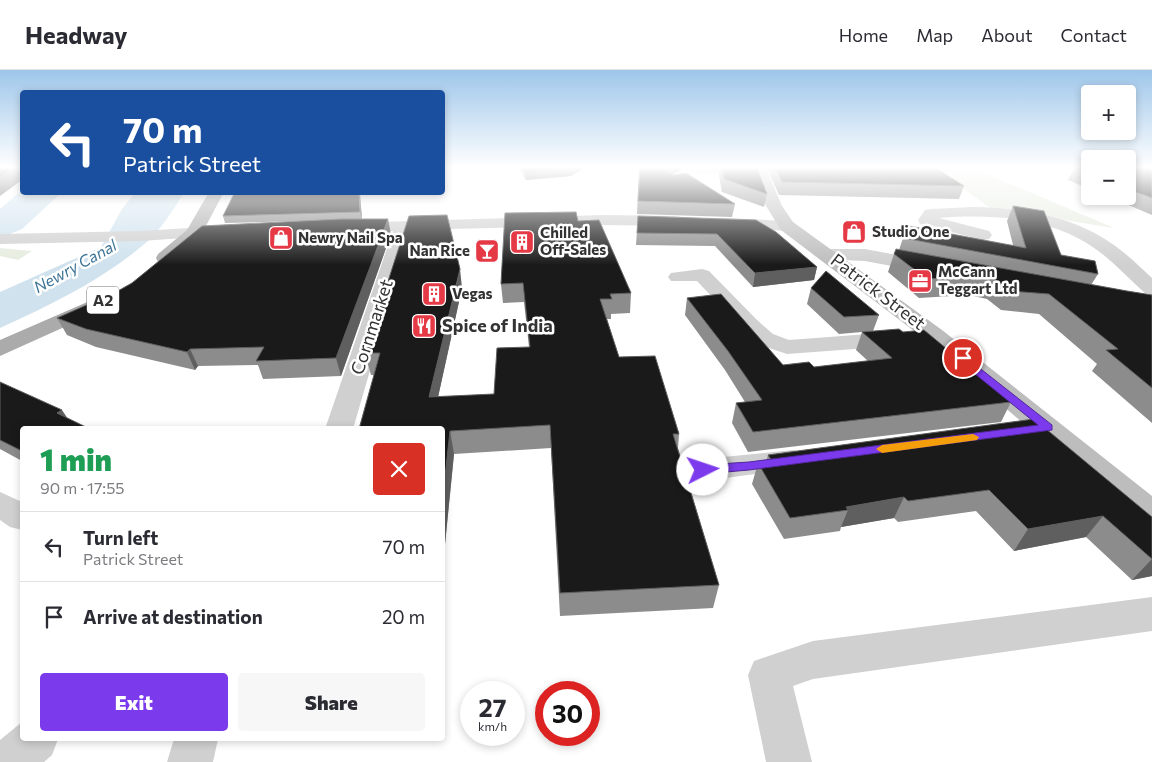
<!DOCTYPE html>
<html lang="en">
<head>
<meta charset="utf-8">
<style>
	:root { --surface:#fff; --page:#f7f7f7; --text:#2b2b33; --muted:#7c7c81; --line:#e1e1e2; --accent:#7c3aed }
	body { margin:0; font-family:Commissioner,sans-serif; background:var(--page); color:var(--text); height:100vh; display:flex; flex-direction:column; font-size:19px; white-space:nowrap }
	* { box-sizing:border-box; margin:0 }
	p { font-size:16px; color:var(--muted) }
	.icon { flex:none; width:28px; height:28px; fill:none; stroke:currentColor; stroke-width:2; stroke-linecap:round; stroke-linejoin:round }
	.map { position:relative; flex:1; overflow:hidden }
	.sheet { position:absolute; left:20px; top:356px; width:425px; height:315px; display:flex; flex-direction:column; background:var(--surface); border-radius:5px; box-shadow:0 2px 8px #0003 }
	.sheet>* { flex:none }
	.banner { position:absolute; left:20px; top:20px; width:425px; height:105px; border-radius:5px; box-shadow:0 2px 8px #0003; background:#1a4fa0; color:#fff; overflow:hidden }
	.buttons { position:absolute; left:1081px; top:15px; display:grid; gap:10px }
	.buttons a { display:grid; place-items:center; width:55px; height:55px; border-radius:5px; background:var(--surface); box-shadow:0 2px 8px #0003; font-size:25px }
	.speed { position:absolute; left:460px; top:611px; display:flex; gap:10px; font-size:25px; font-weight:700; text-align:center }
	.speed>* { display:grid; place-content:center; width:65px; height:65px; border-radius:50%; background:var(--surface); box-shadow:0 2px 8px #0003; line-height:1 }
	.speed small { font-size:12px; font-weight:400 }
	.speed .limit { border:8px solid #d22; background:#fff; color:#111 }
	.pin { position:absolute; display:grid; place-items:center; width:42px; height:42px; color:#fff; margin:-21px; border:2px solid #fff; border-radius:50%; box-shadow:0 1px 5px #0007 }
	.me { position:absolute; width:55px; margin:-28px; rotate:86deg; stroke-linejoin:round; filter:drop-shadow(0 0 4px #0008) }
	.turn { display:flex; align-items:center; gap:18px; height:105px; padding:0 20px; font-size:22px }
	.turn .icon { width:65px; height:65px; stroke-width:2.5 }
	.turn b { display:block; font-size:35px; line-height:42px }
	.round { display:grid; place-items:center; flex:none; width:52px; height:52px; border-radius:5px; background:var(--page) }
	.overview { display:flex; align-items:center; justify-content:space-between; height:85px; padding:0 20px }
	h1 { font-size:30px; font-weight:800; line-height:38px; color:#1e9e55 }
	.action { display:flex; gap:10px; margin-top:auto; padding:10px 20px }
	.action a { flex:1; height:58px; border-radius:5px; background:var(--accent); color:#fff; font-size:20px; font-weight:800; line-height:58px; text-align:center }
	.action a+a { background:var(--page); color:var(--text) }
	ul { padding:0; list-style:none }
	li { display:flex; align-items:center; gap:15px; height:70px; padding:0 20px; border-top:1px solid var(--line) }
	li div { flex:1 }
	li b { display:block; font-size:19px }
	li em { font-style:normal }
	header { display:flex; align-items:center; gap:30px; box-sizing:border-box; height:70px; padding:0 25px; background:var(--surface); border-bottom:1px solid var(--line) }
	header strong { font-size:24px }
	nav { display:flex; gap:28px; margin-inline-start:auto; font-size:18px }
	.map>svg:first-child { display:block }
</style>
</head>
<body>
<header>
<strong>Headway</strong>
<nav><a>Home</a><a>Map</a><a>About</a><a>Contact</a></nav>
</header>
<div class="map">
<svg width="1152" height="692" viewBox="0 0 1152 692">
	<rect width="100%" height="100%" fill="#fff"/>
	<g fill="#e6ecdf">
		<path d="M935,98H973L1114,158L990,138Z"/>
		<path d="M0,178L32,181L18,190L0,186Z"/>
	</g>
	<g fill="#cfe2ee">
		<path d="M22,120V122L61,123L22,159L0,168V139Z"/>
		<path d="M135,123H184C172,141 160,162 142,176C99,212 50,235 0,258V222L101,177L122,139Z"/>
	</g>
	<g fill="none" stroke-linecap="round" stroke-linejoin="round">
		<g fill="#d0d0d0" fill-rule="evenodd">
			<path d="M762,98L764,101L762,104L757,105L696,103L689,99Z"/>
			<path d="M973,137C1020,138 1071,145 1111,173C1126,183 1139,196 1152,208V225L1145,223C1129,209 1114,192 1097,180C1052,147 993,144 939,148L989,161L992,165L989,169L983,170L920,154L918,150L925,140L931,139Z"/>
			<path d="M603,145L676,146L682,147L684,151L682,155L676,156L603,155L411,160L353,359H325L393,161L351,162L345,161L342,157L345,153Z"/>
			<path d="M726,148L787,151L793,152L796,156L793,160L787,161L720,157L717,153L720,149Z"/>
			<path d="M221,156L227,157L230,161L227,165L141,171L0,174V164L141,161Z"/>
			<path d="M829,179H865L929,191L936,193L939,197L936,201L929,203L865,191L822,189L820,185L822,181Z"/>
			<path d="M702,199L709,201L757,250L773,264L789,270L895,262L903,264L907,269L903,274L895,276L787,284L757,274L697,211H671L668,207L671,203Z"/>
			<path d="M794,380L805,383L809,390L805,397L703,411L692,407L688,400L692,393L703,389Z"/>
			<path d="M0,422L22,432V460L10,457L0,450Z"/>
			<path d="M1152,527V561L813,609L793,616L812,692H766L748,605L754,591L813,571Z"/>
			<path d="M22,652V669H58L52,685L44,692H0V670Z"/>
			<path d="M174,669H218L213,692H167Z"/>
		</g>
		<path fill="#bdbdbd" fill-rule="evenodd" d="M752,98H766L782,136L793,152L942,260L1152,426V456L1140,453L926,270L781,160L766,136Z"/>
		<g fill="#ababab" fill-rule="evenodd">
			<path d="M209,122H224L200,167L172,192H158L156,188L158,184L187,160Z"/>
			<path d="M92,230L100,231L103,236L100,241L0,286V270Z"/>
		</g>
	</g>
	<g fill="#8c8c8c">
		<path d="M519,98H585L571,106L526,110Z"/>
		<path d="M639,98L681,100L672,105L735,134L732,147L637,144Z"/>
		<path d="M720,98H757L767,124L764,137L722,122L719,106Z"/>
		<path d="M767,98H936L964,116L959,129L779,125Z"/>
		<path d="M1074,98H1090V119L1068,110Z"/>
		<path d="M1128,98H1152V145L1107,126H1128Z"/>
		<path d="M235,122H381L360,124L362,149L391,164L341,306L263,309L258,295L198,296L195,300L96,277L67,265L57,248L302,151L225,153L223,146Z"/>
		<path d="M1013,136L1061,185L1098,204L1091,215L1127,221L1152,225V353L1092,301L1097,294L1039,244L1001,240L987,229L968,225L919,228L888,202L894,184L899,180L903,168L1013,175L1007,151Z"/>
		<path d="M638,146L776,162L817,197L814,210L753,217L715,176L636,175Z"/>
		<path d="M578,151L631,223L630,243L611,244V249H607L619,287L679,364L678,378L719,515L713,538L560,546L551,378L454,384L442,504V359L374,305H371L365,283L462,218L438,327L494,324L529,277L524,232L503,233L501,214Z"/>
		<path d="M811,218L879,245L873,261L903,262L1011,332L1001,352L748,382L732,353L736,333L745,332L725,300L685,245L687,228L783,295L814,297L868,291L856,280L862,262L839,264L807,234Z"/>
		<path d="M0,312L22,359V391L0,379Z"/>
		<path d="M1034,349L1152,447V506L1132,510L1086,467L1014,481L976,441L898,452L894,448L841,457L840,461L784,469L752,414L758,393L766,392L768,385Z"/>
	</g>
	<g fill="#5f5f5f">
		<path d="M14,98H22V110L0,126V107Z"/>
		<path d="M573,98H585L571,106L526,110L525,103Z"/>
		<path d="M667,98H681V100L667,107L666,101Z"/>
		<path d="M359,122H381L360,124L362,149L360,142Z"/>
		<path d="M388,149L391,164L341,306L336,288Z"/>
		<path d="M817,197L814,210L753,217L755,203Z"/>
		<path d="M460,199L462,218L433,350L429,327Z"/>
		<path d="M190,279L198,296L195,300L187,282Z"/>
		<path d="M62,340L72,355L57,343Z"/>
		<path d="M450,361L454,384L442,504V434Z"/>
		<path d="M904,427L894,448L841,457L848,440L846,437Z"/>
		<path d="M1103,446L1086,467L1014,481L1028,459Z"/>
		<path d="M1152,489V506L1132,510Z"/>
	</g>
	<g fill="#1a1a1a" stroke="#5f5f5f">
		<path d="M0,98H14L0,107Z"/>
		<path d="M522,98H573L571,99L525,103Z"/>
		<path d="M640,98H667L666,101L673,105L686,103L735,134L638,131Z"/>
		<path d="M722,98H757L767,124L724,109Z"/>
		<path d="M775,98H936L964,116L782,112Z"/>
		<path d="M1075,98H1090V104Z"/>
		<path d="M1128,98H1152V128L1128,119Z"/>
		<path d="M235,122H359L360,142L223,146Z"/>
		<path d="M1013,136L1044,141L1061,185L1095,191L1098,204L903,168L909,156L1026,178Z"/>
		<path d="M576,142L578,151L599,150L631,223L610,224L612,229H600L619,287L655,286L679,364H673L719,515L560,523L550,355L450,361L442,434V359H359L380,283H365L409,146L447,145L460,199L429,327L494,324L497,278L530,277L523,213L501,214L505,143Z"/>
		<path d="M638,146L756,150L776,162L817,197L755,203L717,164L637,163Z"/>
		<path d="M341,149H388L336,288L256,291L264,277L190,279L187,282L86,259L57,248L116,222L132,213L202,156Z"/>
		<path d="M896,179L1127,221L1152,225V318L1106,280L1118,279L1049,224L1010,221L996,210L976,206L927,209L894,184Z"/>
		<path d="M826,201L879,245L844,247L811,218Z"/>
		<path d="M721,224L783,295L809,292L814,297L892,288L862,262L899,259L903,262L924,260L1011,332L753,362L736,333L762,330L728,281L687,228Z"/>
		<path d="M0,312L62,340L57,343L90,359H22V381L0,370Z"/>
		<path d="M1034,349L1152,447V489L1103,446L1028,459L989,420L908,431L904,427L846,437L848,440L790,448L758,393L772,391L768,385Z"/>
	</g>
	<linearGradient id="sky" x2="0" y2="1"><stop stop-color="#9ec6ea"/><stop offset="0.5" stop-color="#fff"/><stop offset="1" stop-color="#fff" stop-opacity="0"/></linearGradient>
	<rect width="1152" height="195" fill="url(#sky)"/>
	<path fill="#7c3aed" stroke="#51269a" d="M963,285L1052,355V360L749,400L703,404L697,400L703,395L749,392L1038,355L959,291V286Z"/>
	<path fill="#f59e0b" d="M973,364L979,367L977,370L882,383L876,379L882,375Z"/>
	<defs>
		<symbol id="shop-square" viewBox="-11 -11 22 22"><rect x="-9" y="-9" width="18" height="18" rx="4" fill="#e63946" stroke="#fff"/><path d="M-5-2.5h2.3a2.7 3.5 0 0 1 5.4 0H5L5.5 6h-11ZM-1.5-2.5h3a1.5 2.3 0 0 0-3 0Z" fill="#fff"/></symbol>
		<symbol id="building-square" viewBox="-11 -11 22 22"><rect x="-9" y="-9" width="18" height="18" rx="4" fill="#e63946" stroke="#fff"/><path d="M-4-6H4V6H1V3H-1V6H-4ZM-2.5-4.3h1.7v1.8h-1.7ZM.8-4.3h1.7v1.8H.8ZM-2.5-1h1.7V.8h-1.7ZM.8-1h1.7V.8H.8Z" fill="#fff"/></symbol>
		<symbol id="bar-square" viewBox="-11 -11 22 22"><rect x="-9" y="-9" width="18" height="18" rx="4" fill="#e63946" stroke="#fff"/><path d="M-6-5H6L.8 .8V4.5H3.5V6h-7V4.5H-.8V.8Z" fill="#fff"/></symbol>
		<symbol id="office-square" viewBox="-11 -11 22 22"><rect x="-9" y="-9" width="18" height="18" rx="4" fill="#e63946" stroke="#fff"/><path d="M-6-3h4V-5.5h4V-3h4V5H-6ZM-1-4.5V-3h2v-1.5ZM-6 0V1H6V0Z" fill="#fff"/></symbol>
		<symbol id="restaurant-square" viewBox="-11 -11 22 22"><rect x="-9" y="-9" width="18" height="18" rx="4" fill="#e63946" stroke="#fff"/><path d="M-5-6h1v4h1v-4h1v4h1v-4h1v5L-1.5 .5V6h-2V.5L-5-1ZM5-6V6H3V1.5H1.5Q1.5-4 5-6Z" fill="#fff"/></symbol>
	</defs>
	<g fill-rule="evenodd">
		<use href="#shop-square" x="840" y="148" width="28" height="28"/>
		<use href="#shop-square" x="267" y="154" width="28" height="28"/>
		<use href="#building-square" x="508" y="158" width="28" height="28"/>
		<use href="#bar-square" x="473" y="167" width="28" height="28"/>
		<use href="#office-square" x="906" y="197" width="28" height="28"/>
		<use href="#building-square" x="420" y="210" width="28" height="28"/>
		<use href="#restaurant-square" x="410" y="242" width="28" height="28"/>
	</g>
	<g text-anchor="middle" stroke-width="5" stroke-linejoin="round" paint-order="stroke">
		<g font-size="15" font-weight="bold" fill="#333" stroke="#fff" text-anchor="start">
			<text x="872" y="167">Studio One</text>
			<text x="540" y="168">Chilled<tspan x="540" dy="17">Off-Sales</tspan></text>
			<text x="298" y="173">Newry Nail Spa</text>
			<text x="470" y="186" text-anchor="end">Nan Rice</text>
			<text x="938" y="207">McCann<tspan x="938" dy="17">Teggart Ltd</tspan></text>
			<text x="452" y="229">Vegas</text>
		</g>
		<g font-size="16" font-style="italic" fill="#3f7597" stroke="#fff">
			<text transform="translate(75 196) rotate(-29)" y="6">Newry Canal</text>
		</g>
		<rect fill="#fff" stroke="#707070" stroke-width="1" x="87" y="216.5" width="32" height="27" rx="4"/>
		<g font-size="16" font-weight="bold" fill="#333">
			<text x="103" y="236">A2</text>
		</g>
		<g font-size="18" fill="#333" stroke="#fff">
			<text transform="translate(878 222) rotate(37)" y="6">Patrick Street</text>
			<text transform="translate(372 257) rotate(-72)" y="6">Cornmarket</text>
		</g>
		<g font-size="18" font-weight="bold" fill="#333" stroke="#fff" text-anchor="start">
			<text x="442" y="262">Spice of India</text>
		</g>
	</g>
</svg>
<div class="buttons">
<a>+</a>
<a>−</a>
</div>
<div class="speed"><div>27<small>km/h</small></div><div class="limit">30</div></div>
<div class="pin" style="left:963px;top:288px;background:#d93025"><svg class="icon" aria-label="arrive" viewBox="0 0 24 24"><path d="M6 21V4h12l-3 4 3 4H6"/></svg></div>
<svg class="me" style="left:703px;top:400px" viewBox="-20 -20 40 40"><circle r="19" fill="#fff"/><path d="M0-13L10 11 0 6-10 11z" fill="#7c3aed"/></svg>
<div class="banner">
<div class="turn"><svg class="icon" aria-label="left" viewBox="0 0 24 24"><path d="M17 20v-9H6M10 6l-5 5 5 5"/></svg><div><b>70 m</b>Patrick Street</div></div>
</div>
<section class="sheet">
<div class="overview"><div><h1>1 min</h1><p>90 m · 17:55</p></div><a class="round" style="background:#d93025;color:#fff"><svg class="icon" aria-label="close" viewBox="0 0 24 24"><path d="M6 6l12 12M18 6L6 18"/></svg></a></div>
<ul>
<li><svg class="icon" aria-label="left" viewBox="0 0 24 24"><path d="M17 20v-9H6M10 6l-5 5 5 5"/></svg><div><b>Turn left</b><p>Patrick Street</p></div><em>70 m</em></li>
<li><svg class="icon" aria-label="arrive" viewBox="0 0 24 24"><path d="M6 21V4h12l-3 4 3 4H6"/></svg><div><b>Arrive at destination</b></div><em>20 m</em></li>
</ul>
<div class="action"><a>Exit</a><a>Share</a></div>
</section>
</div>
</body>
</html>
